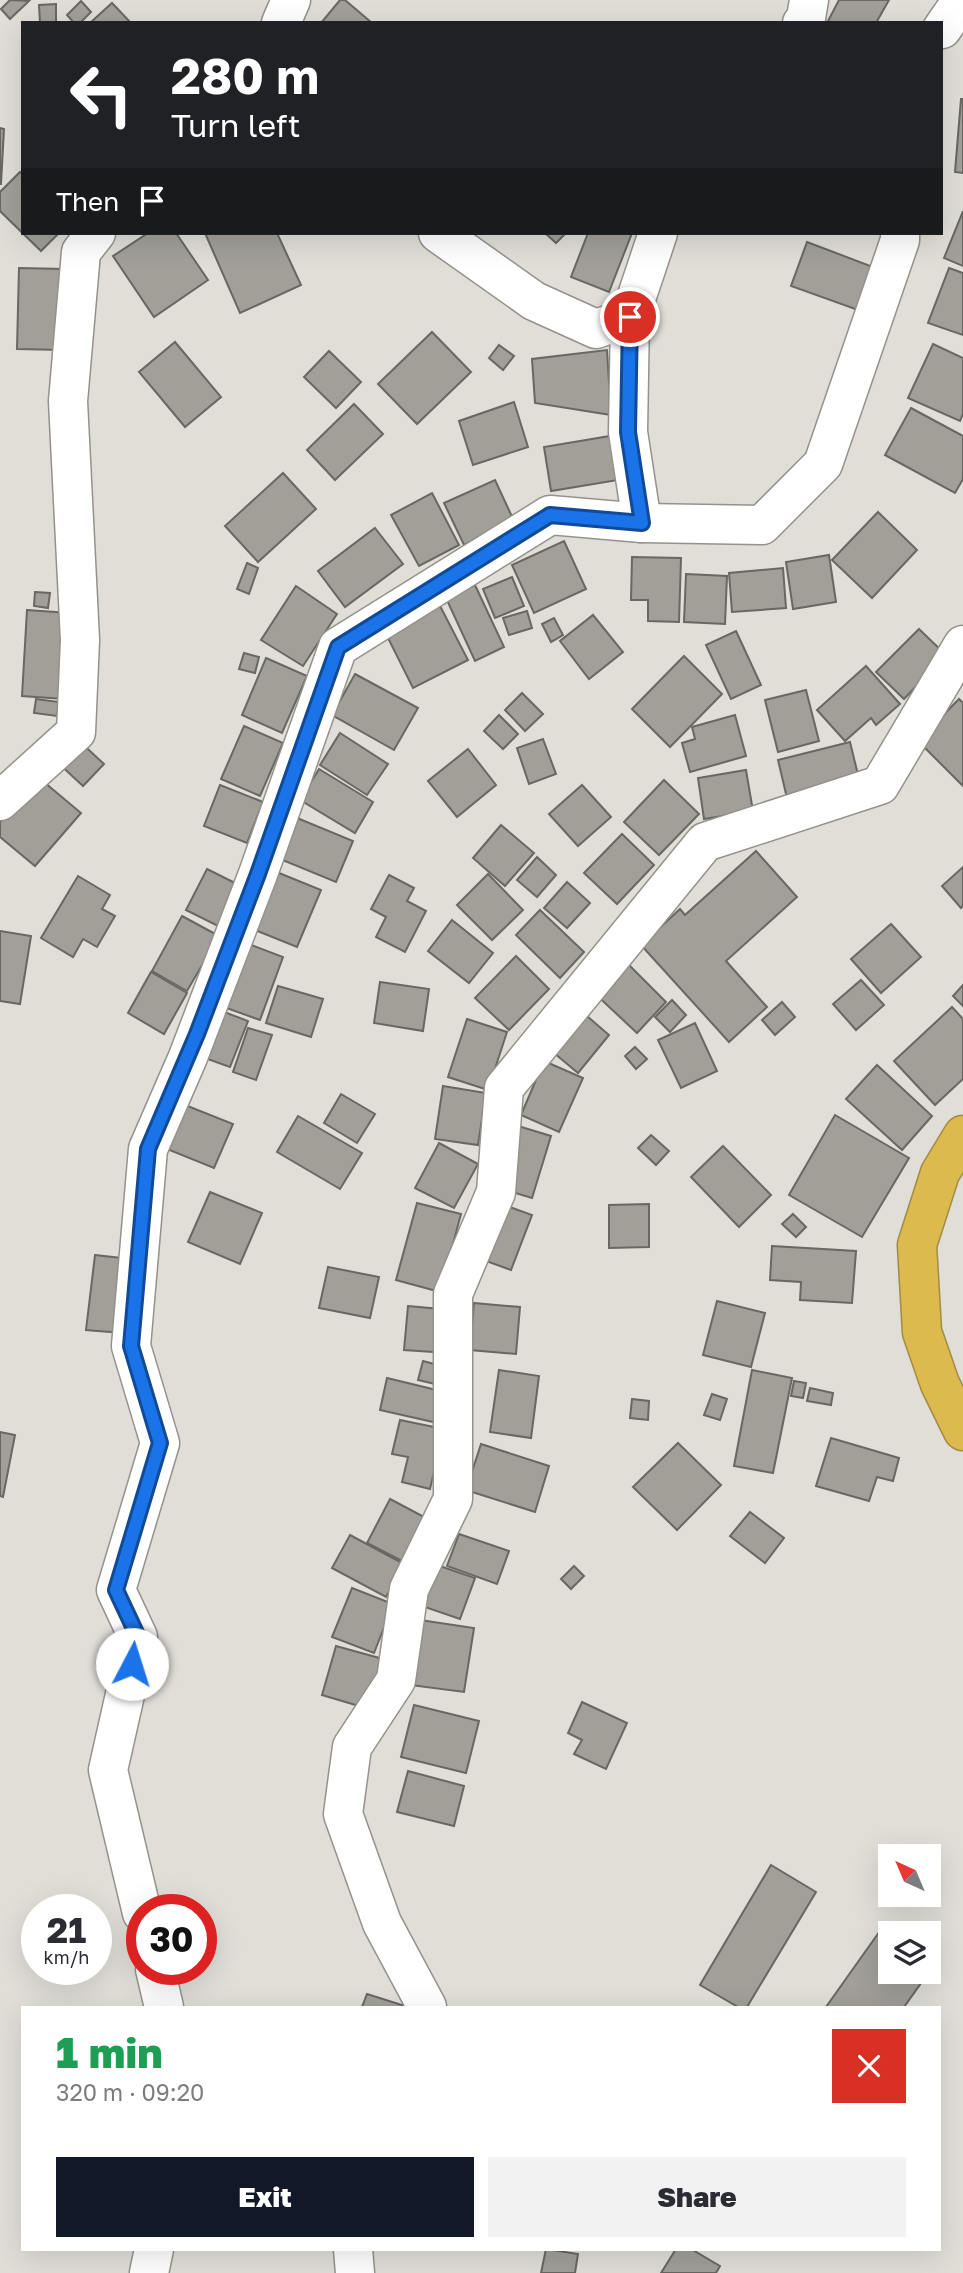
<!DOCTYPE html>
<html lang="en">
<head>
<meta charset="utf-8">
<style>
	:root { --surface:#fff; --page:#f2f2f3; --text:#2b2b33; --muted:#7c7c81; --accent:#111827 }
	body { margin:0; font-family:"Golos Text",sans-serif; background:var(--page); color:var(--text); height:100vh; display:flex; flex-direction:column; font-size:26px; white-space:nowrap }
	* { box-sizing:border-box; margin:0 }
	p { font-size:23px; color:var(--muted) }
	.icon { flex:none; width:38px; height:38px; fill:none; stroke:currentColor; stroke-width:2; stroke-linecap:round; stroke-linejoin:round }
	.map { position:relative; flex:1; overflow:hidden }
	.details { position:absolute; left:21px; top:2006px; width:920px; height:245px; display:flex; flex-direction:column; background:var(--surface); border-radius:0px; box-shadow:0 7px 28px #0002 }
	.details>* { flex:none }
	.banner { position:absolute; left:21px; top:21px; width:922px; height:214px; border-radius:0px; box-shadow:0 7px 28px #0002; background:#202124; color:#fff; overflow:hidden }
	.needle { width:46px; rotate:316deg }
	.fabs { position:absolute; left:878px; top:1844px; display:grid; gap:14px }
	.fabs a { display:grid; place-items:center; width:63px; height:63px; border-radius:0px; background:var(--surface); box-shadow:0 7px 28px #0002; font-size:35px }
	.speed { position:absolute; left:21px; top:1894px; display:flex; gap:14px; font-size:35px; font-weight:700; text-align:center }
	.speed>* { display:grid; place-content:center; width:91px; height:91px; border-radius:50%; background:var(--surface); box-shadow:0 7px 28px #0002; line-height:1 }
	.speed small { font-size:18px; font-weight:400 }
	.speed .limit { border:10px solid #d22; background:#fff; color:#111 }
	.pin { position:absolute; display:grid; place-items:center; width:60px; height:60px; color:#fff; margin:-30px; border:4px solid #fff; border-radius:50%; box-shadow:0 2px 7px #0007 }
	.me { position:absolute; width:77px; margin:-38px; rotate:5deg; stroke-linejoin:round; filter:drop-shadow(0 0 5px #0008) }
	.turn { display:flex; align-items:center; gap:24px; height:147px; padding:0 35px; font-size:32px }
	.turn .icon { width:91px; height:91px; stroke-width:2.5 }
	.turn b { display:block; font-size:49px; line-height:60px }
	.then { display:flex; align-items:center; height:66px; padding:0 35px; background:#0003; gap:14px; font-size:26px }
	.round { display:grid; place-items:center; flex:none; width:74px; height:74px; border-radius:0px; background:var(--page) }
	.head { display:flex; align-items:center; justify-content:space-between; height:119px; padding:0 35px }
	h1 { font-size:42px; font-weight:800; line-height:52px; color:#1e9e55 }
	.action { display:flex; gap:14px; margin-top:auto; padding:14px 35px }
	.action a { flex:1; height:80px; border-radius:0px; background:var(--accent); color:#fff; font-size:28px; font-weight:800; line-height:80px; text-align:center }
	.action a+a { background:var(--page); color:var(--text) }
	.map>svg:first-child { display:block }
</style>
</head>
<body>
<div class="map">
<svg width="963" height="2273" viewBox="0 0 963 2273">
	<rect width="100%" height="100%" fill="#e0ded7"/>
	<g fill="#a19f98" stroke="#696761" stroke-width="2">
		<path d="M10,0L29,1L10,19L1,9Z"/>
		<path d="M340,0H345L372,23H321Z"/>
		<path d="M839,0H889L876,23H827Z"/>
		<path d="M81,1L91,12L80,23H74L67,15Z"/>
		<path d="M112,3L131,23H90Z"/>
		<path d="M56,4V22L40,23L39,5Z"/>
		<path d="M961,99H963V173L955,172Z"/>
		<path d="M0,128L4,129L1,184H0Z"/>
		<path d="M20,172L23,175V233H59L41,251L0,211V192Z"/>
		<path d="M963,211V266L944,258Z"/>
		<path d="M148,233H176L208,280L154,317L113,256Z"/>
		<path d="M205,233H277L301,285L240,313Z"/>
		<path d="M545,233H566L556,243Z"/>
		<path d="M588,233H632L609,292L571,277Z"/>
		<path d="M807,242L873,267L858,310L791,286Z"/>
		<path d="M19,268L65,269L63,350L17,349Z"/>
		<path d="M949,268L963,273V335L928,323Z"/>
		<path d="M432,332L471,372L417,424L378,384Z"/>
		<path d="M175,342L221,397L185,427L139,372Z"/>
		<path d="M933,344L963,358V414L960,421L908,398Z"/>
		<path d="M499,345L514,356L503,370L489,358Z"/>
		<path d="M607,350L611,415L535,403L532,359Z"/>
		<path d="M329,351L361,382L336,408L304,377Z"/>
		<path d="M514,402L528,447L473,465L459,421Z"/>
		<path d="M354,404L383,434L335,480L307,450Z"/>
		<path d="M911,408L963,436V479L955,493L885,455Z"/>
		<path d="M610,436L618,480L551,491L544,447Z"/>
		<path d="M283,473L316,509L258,562L225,526Z"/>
		<path d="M495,480L514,521L464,545L444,503Z"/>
		<path d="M432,493L459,545L419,566L391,515Z"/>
		<path d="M878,512L917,550L872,598L832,560Z"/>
		<path d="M375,528L403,564L345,607L318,571Z"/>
		<path d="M564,541L586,589L534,613L512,565Z"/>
		<path d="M829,555L836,602L793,609L786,562Z"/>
		<path d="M632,557L681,558L679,622L648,621V600H631Z"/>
		<path d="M247,563L258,568L249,594L237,589Z"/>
		<path d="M783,568L786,608L732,612L729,573Z"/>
		<path d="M686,574L727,576L725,624L684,622Z"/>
		<path d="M512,577L524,606L495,618L483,589Z"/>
		<path d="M475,585L504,647L475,661L446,598Z"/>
		<path d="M296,586L337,614L303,666L261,640Z"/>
		<path d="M35,592L50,593L48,608L34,606Z"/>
		<path d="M439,604L468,660L413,688L385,632Z"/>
		<path d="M27,610L69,613L64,699L22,696Z"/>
		<path d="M527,611L532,628L509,635L503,618Z"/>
		<path d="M593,615L623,652L589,679L560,641Z"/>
		<path d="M554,618L563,635L551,642L542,624Z"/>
		<path d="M919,629L946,655L904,699L876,672Z"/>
		<path d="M736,631L761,685L731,699L706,645Z"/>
		<path d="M244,653L259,657L255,673L239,669Z"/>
		<path d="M684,656L722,694L670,747L632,709Z"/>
		<path d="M266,658L307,676L282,733L242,715Z"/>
		<path d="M866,666L900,704L876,725L871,718L845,741L817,710Z"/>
		<path d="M355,674L418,708L394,750L332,715Z"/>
		<path d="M806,690L819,741L778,752L765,700Z"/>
		<path d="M522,693L543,714L525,731L505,710Z"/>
		<path d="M36,699L59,702L57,716L34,713Z"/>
		<path d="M959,699L963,703V786L918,741Z"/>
		<path d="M499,715L518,734L503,749L484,731Z"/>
		<path d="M735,715L746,756L690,772L682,743L695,739L692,727Z"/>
		<path d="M244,726L283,743L260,796L221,779Z"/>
		<path d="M340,733L388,764L367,795L320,765Z"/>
		<path d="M76,738L104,764L83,786L55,760Z"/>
		<path d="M543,739L556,774L529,784L517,748Z"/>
		<path d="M850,742L859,779L787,798L778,760Z"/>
		<path d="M468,749L496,785L457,817L428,781Z"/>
		<path d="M319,769L373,802L355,833L300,800Z"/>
		<path d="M746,770L753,811L704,819L698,778Z"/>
		<path d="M38,777L81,813L35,866L0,837V822Z"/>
		<path d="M664,780L699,814L659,855L624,822Z"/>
		<path d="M220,785L263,802L247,843L204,826Z"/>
		<path d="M582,785L611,817L578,846L549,814Z"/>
		<path d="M297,818L353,841L336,882L280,859Z"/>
		<path d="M501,825L534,853L505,886L473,858Z"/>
		<path d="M622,834L654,865L617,904L584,873Z"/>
		<path d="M756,851L797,897L726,961L767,1007L729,1042L641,945L680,909L685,915Z"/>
		<path d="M537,857L556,875L537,897L517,880Z"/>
		<path d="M963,867V906L961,908L942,886Z"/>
		<path d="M207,869L243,887L222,928L186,910Z"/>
		<path d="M279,873L321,890L297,947L255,930Z"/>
		<path d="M488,874L523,910L492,940L457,905Z"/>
		<path d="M389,875L414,888L407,901L426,911L405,952L376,937L386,917L371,909Z"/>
		<path d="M78,876L110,895L102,909L115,916L97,947L83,939L73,957L41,938Z"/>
		<path d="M567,882L590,903L567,928L544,908Z"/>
		<path d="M540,910L584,952L560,978L516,935Z"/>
		<path d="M182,916L219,936L187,991L152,971Z"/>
		<path d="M452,920L493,953L469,983L428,951Z"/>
		<path d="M891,924L921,957L881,993L851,959Z"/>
		<path d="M0,931L31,936L20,1004L0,1001Z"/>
		<path d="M241,941L283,957L260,1020L218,1005Z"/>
		<path d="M516,956L549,989L509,1030L475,998Z"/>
		<path d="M621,957L666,1002L637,1033L590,989Z"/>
		<path d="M151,972L187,993L164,1034L128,1013Z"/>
		<path d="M861,980L884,1005L856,1030L833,1004Z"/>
		<path d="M380,982L429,989L423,1031L374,1023Z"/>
		<path d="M963,985V1006L953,996Z"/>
		<path d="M278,986L323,999L311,1037L266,1023Z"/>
		<path d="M672,1000L686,1015L670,1032L655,1017Z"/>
		<path d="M782,1002L795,1017L775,1035L762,1020Z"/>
		<path d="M952,1007L963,1019V1079L935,1105L894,1061Z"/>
		<path d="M216,1009L248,1021L230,1067L199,1056Z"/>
		<path d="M580,1010L609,1035L578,1073L548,1048Z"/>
		<path d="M467,1019L507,1032L488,1090L448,1077Z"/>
		<path d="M695,1023L717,1071L681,1088L658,1040Z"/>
		<path d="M248,1028L272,1035L256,1080L233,1072Z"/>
		<path d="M635,1047L647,1059L636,1069L625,1056Z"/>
		<path d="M544,1061L583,1078L559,1132L521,1115Z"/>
		<path d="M877,1065L932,1116L902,1150L846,1099Z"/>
		<path d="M443,1086L486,1093L478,1145L435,1139Z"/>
		<path d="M341,1094L375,1114L357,1143L324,1123Z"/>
		<path d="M180,1103L233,1124L214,1168L162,1147Z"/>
		<path d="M835,1115L909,1158L862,1237L789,1195Z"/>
		<path d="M298,1116L362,1153L340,1189L277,1152Z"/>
		<path d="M518,1126L551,1136L532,1198L499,1188Z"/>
		<path d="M651,1135L669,1151L656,1165L638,1148Z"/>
		<path d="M439,1143L478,1164L454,1208L415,1188Z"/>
		<path d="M723,1146L771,1195L739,1227L691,1177Z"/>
		<path d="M210,1192L262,1213L240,1264L188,1242Z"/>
		<path d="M496,1202L532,1215L511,1270L475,1257Z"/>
		<path d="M417,1203L461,1214L440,1292L396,1280Z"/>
		<path d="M649,1204V1247L609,1248V1205Z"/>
		<path d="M793,1214L806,1227L796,1237L782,1224Z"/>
		<path d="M772,1246L856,1251L852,1303L800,1300L801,1282L770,1280Z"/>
		<path d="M95,1255L130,1259L122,1333L86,1330Z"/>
		<path d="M328,1267L379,1277L370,1318L319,1308Z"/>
		<path d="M717,1301L765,1313L751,1367L703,1355Z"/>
		<path d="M474,1303L520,1307L516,1354L470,1350Z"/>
		<path d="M408,1306L451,1310L448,1353L404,1350Z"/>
		<path d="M423,1361L453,1369L448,1387L418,1380Z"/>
		<path d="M499,1370L539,1376L531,1438L490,1432Z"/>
		<path d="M752,1370L792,1378L773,1473L734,1466Z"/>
		<path d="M387,1378L449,1393L442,1424L380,1410Z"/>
		<path d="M794,1381L806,1383L803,1398L791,1396Z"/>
		<path d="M810,1388L833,1393L831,1405L807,1401Z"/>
		<path d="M712,1394L727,1399L720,1420L704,1415Z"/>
		<path d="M632,1399L649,1401L648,1420L630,1418Z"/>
		<path d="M400,1420L444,1429L430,1489L402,1482L408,1457L392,1454Z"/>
		<path d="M0,1432L15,1435L3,1497L0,1496Z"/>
		<path d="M831,1438L899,1458L893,1481L877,1477L869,1501L816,1486Z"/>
		<path d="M678,1443L721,1485L677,1530L633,1487Z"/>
		<path d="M481,1444L549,1466L535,1512L466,1490Z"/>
		<path d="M390,1499L426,1518L404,1562L367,1543Z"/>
		<path d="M750,1512L784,1538L765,1563L730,1536Z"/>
		<path d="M459,1534L509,1551L497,1584L447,1566Z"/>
		<path d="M350,1535L404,1564L386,1597L332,1568Z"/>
		<path d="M431,1563L475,1578L460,1619L416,1604Z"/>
		<path d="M574,1566L584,1576L571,1589L561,1579Z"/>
		<path d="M352,1588L393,1604L374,1653L332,1637Z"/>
		<path d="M420,1620L474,1628L464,1692L410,1685Z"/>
		<path d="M336,1646L383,1659L369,1709L322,1695Z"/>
		<path d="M582,1702L627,1723L606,1769L574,1754L582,1740L568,1733Z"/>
		<path d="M414,1705L479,1721L466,1773L401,1757Z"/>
		<path d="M408,1771L464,1786L454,1826L397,1812Z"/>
		<path d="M771,1865L816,1892L747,2007H738L700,1985Z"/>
		<path d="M882,1928L891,1934V1972H929L904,2007H826Z"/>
		<path d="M367,1994L408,2007H362Z"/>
		<path d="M546,2249L578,2254L575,2273H541Z"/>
		<path d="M676,2249H691L720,2266L716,2273H661Z"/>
	</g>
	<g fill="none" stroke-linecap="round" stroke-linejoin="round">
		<defs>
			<g id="street">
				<path d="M281,23L291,0"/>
				<path d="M802,23L806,18L809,0"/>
				<path d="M942,29L962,0"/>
				<path d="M438,233L534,301L596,329L630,317"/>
				<path d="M642,523L628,432L630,317L658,233"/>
				<path d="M0,801L76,732L80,640L68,401L81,252L96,233"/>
				<path d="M142,1913L108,1770L138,1637L116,1590L160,1443L131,1346L148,1149L188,1057L258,874L338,647L550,515L642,523L762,525L823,464L900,240V233"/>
				<path d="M155,1969L164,2007"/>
				<path d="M427,2007L382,1923L343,1814L352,1747L396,1680L409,1589L453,1499V1294L496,1192L504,1088L705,842L880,785L963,645"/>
				<path d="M353,2249L355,2273"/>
				<path d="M149,2273L154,2249"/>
			</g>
			<path id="highway" d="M963,1135L940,1173L917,1245L922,1332L940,1384L963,1431"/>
		</defs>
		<use href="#street" stroke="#94928c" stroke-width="41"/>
		<use href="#highway" stroke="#a28b44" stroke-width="41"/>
		<use href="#street" stroke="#fff" stroke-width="38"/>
		<use href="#highway" stroke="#dcba4e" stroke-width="38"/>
	</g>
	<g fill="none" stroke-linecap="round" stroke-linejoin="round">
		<defs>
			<path id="route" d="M132,1664L138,1637L116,1590L160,1443L131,1346L148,1149L197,1034L258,874L338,647L550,515L642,523L628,432L630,317"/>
		</defs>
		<use href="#route" stroke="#114b97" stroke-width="18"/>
		<use href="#route" stroke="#1a73e8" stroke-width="12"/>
	</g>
</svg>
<div class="fabs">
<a><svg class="needle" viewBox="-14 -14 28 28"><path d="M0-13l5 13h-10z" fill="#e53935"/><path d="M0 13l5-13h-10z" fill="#7c7c81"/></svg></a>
<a><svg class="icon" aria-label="layers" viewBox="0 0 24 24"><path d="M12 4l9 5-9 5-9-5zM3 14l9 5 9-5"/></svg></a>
</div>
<div class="speed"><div>21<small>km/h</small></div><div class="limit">30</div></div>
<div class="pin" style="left:630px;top:317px;background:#d93025"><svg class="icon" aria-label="arrive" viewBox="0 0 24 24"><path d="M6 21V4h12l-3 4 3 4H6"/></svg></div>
<svg class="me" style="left:132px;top:1664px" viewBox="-20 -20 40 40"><circle r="19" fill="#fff"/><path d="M0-13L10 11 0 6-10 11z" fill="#1a73e8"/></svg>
<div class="banner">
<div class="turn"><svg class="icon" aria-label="left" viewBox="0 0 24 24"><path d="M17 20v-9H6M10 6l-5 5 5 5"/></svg><div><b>280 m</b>Turn left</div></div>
<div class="then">Then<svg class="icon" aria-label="arrive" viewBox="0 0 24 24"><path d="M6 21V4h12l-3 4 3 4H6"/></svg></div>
</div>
<section class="details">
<div class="head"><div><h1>1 min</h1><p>320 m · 09:20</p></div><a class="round" style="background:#d93025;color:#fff"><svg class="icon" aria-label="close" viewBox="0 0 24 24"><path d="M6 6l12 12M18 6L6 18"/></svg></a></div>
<div class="action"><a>Exit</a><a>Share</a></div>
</section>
</div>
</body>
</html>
